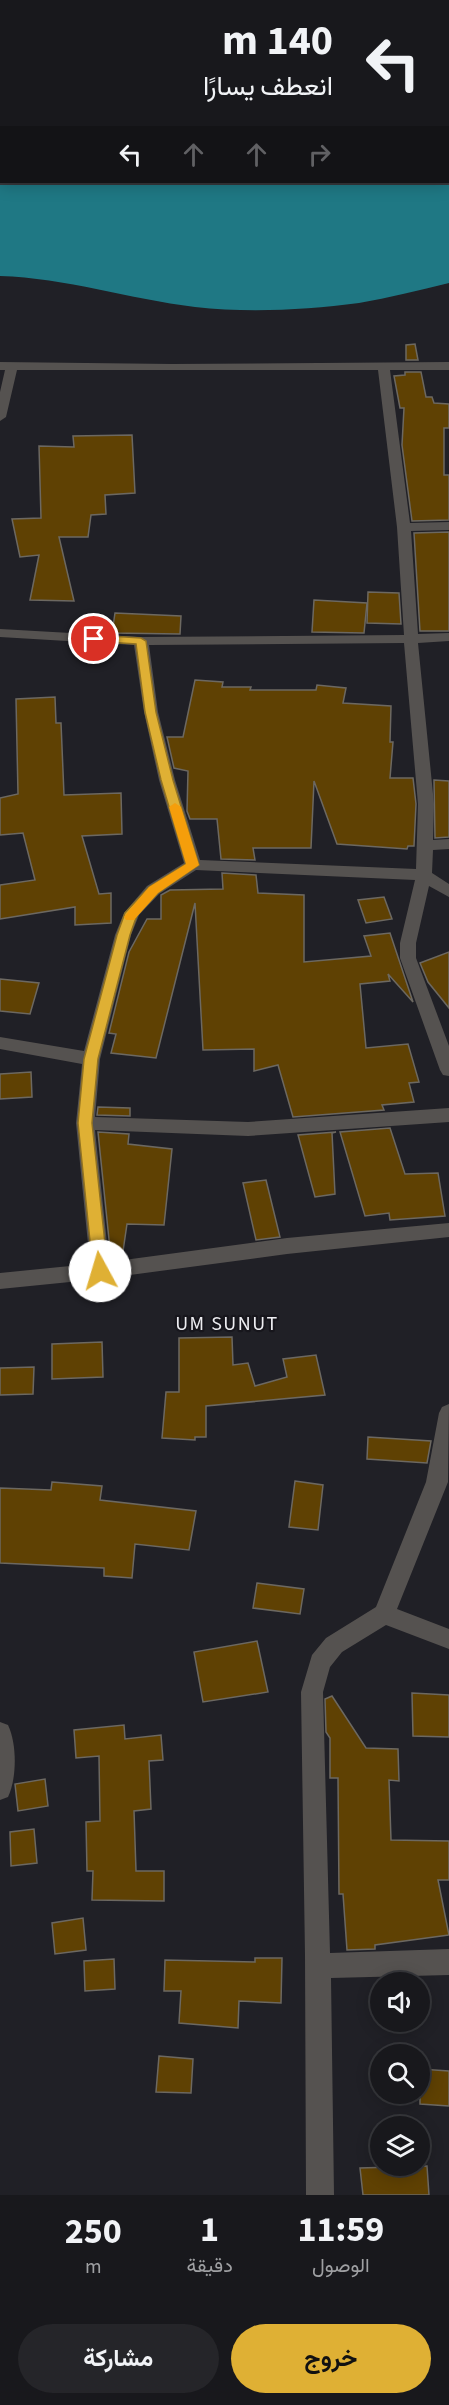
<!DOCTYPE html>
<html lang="ar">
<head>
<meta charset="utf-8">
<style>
	:root { --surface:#18181c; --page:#252529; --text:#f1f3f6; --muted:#9fa0a3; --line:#36373b; --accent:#dfb034 }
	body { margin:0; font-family:"Source Sans 3",Vazirmatn,sans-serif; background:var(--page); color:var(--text); direction:rtl; height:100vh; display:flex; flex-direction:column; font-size:22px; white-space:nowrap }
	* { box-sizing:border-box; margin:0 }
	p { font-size:20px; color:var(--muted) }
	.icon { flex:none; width:33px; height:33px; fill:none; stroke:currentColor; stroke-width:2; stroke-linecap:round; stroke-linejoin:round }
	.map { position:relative; height:2195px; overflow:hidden; direction:ltr }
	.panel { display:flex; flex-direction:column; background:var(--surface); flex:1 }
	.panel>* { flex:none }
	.banner { position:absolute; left:0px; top:0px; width:450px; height:183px; box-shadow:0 3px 15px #0003,0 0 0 2px var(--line); direction:rtl; background:#18181c; color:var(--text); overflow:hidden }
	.fabs { position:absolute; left:370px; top:1972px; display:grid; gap:12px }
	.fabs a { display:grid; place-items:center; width:60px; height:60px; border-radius:50%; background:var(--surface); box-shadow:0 3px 15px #0003,0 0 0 2px var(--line); font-size:30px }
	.pin { position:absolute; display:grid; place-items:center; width:51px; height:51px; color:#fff; margin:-26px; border:3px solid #fff; border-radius:50%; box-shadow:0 2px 6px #0007 }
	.me { position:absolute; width:66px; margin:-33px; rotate:354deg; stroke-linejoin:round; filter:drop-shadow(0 0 4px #0008) }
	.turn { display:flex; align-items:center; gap:21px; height:126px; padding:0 18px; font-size:27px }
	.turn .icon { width:78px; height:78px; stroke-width:2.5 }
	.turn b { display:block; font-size:42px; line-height:51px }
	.lanes { display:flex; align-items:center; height:57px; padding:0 18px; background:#0003; justify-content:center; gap:30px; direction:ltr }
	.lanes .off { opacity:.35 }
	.eta { display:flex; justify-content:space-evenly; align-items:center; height:102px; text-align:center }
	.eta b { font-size:36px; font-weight:700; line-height:42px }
	.action { display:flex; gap:12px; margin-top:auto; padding:12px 18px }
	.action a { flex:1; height:69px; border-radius:36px; background:var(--accent); color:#111; font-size:24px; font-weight:700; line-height:69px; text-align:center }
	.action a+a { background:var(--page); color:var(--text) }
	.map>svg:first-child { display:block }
</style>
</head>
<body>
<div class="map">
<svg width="449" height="2195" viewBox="0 0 449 2195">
	<rect width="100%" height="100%" fill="#202026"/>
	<path fill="#1f7884" d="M105,0H449V283C419,290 389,298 359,303C306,310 248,313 195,307C129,299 66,278 0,276V11L2,182H448V2L95,1Z"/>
	<g fill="#5f4103" stroke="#6c6861" stroke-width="1.5">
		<path d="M415,344L418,360H406V345Z"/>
		<path d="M405,372H421L426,397H432L434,403L449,404V428H444V475H449V520L412,521L402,445L404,408H400L394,376L405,375Z"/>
		<path d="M132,435L135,493L105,495L106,514L91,515L88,537H59L74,601L30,600L39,555L20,557L12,519L41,518L39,446L74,447L73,436Z"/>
		<path d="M449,532V631H420L414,533Z"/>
		<path d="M368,592L399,593L401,624L367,623Z"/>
		<path d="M314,600L367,603L364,633L312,632Z"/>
		<path d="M115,613L181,616L180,634L112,633Z"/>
		<path d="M195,680L223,682L222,687H251L250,690H316L317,685L346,688L343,703L391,706L390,742H393L390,778H413L416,804L414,846H408L407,849L337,844L314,781L311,848H253L255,860L221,859L217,819H190L187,811L188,771L174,768L167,737H183Z"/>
		<path d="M55,697L56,723H61L64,795L121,793L122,834L82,836L99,894L111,893V923L75,925V907L0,919V885L35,880L23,833L0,835V798L18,794L16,699Z"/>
		<path d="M434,780L449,781V837L435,838Z"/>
		<path d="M222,873L256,875L258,893L304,895V962L371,956L364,936L390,933L413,1002L388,974L390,981L360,984L366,1048L408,1044L419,1082L409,1083L414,1102L382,1105L384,1110L293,1117L278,1065L254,1071V1049L203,1050L195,903L156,1058L111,1053L116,1034L109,1033L129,952L147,919H161V895L170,890L223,889Z"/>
		<path d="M384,897L392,919L366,923L358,900Z"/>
		<path d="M449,952V1008L428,982L420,963Z"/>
		<path d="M0,979L39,983L30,1014L0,1011Z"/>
		<path d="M31,1072L32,1097L0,1099V1074Z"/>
		<path d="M98,1107L130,1108V1116L97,1115Z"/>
		<path d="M390,1128L405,1174L438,1173L445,1216L390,1220L389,1213L365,1216L340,1132Z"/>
		<path d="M98,1132L129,1134L128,1144L172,1149L164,1225L127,1224L122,1258L111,1259Z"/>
		<path d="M336,1132L332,1133L335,1194L315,1197L298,1135Z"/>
		<path d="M266,1180L280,1237L256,1240L243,1183Z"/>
		<path d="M232,1337L233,1365L248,1363L255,1386L287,1377L283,1359L316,1355L325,1395L206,1406V1437H195V1440L162,1438L166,1392H179V1338Z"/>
		<path d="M102,1342L103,1377L52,1379V1344Z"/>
		<path d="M34,1367L33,1394L0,1395V1368Z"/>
		<path d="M368,1437L431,1441L427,1463L367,1459Z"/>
		<path d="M295,1481L323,1485L318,1530L289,1527Z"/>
		<path d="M52,1482L102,1486L100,1500L196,1511L189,1550L135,1544L132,1578L104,1576V1568L0,1563V1488L51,1490Z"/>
		<path d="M257,1583L304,1589L300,1614L253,1608Z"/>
		<path d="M257,1641L268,1692L203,1702L194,1652Z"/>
		<path d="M412,1693L449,1695V1737L413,1736Z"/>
		<path d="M332,1696L366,1748L398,1749L399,1781L389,1780L391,1840L449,1841V1880H438L449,1935L375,1945V1949L347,1950L343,1894H339L338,1778H330V1738L326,1732L325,1699Z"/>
		<path d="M124,1725L125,1739L161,1735L163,1760L149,1761L151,1809L134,1811L136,1871H164V1901L92,1900L93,1871H87L86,1822L100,1821L99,1756L76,1758L74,1730Z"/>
		<path d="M45,1779L48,1806L18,1811L15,1784Z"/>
		<path d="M34,1829L37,1863L11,1866L10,1832Z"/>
		<path d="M83,1918L86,1950L55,1954L52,1923Z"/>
		<path d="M255,1958H282L281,2003L239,2001L238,2028L179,2023L181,1991H164L165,1960L255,1962Z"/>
		<path d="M114,1959L115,1989L85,1991L84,1961Z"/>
		<path d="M159,2056L193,2059L191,2093L156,2092Z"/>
		<path d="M420,2069L449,2071V2106L420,2104Z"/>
		<path d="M427,2166L429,2195H363L360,2168Z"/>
	</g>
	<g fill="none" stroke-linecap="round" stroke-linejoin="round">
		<g fill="#555250" fill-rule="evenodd">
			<path d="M0,362L172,364L449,362V370H390L410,523L449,522V530L411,531L418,634L449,633V641L418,643L434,804L433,840L449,839V849L433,850L432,873L449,884V897L429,886L416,943V958L449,1046V1076L443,1075L440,1070L400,958V943L415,880L196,870L159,894L139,915L131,935L100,1059L95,1117L248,1122L449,1108V1122L248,1136L95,1130L109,1262L287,1238L449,1223V1237L287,1254L100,1279L0,1289V1273L90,1264L76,1123L82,1064L0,1049V1037L84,1051L115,935L124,913L147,886L184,863L159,780L144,712L134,645L0,637V629L141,637L404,635L397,527L378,370H17L6,417L0,421V392L5,370H0ZM404,643L418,804L416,869L200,860L175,780L158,712L149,645Z"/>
			<path d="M449,1404L448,1482L397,1609L449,1629V1649L386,1625L342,1652L330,1667L323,1692L330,1953L449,1949V1975L331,1978L334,2195H306L305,1955L301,1692L312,1655L326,1638L376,1607L426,1482L439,1413L442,1407Z"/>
			<path d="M0,1722L8,1725C17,1744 17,1778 8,1797L0,1800Z"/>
		</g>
	</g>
	<path fill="#dfb034" stroke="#917222" stroke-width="1.5" d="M94,635L141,638L146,641L156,712L173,780L199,865L158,893L137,915L130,935L98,1059L92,1123L108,1271L106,1275H95L93,1271L78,1123L84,1059L117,935L125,913L149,887L186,864L161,780L145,712L136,644L90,641L89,639Z"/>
	<path fill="#f59e0b" d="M175,803L181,807L199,865L158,893L134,920H126L124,917L126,914L149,887L186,864L169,807Z"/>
	<g text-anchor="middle" stroke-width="4.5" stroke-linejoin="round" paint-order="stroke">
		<g font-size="20" letter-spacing="1.5" fill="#ededf1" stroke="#17161c">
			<text x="227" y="1330">UM SUNUT</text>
		</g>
	</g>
</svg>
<div class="fabs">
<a><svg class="icon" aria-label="sound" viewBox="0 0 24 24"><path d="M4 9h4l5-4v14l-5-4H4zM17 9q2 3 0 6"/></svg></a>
<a><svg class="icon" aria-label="search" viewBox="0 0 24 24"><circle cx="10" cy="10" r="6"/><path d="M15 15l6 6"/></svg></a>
<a><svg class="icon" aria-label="layers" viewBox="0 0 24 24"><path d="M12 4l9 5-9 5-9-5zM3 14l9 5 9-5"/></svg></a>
</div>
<div class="pin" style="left:94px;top:639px;background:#d93025"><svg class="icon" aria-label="arrive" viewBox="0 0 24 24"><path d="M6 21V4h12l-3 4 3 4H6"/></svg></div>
<svg class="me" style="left:100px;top:1271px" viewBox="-20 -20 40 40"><circle r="19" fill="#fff"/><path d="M0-13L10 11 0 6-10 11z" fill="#dfb034"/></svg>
<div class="banner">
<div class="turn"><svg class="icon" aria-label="left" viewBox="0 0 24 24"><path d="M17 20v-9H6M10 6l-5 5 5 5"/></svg><div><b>140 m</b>انعطف يسارًا</div></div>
<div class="lanes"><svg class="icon" aria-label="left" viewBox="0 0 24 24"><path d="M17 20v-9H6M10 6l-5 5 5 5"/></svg><svg class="icon off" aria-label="ahead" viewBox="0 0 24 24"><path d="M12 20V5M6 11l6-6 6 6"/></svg><svg class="icon off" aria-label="ahead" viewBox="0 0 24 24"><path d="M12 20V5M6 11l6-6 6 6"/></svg><svg class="icon off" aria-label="right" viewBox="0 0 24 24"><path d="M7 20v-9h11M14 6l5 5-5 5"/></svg></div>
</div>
</div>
<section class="panel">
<div class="eta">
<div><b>11:59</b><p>الوصول</p></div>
<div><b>1</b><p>دقيقة</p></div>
<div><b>250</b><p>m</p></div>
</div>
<div class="action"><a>خروج</a><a>مشاركة</a></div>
</section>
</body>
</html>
